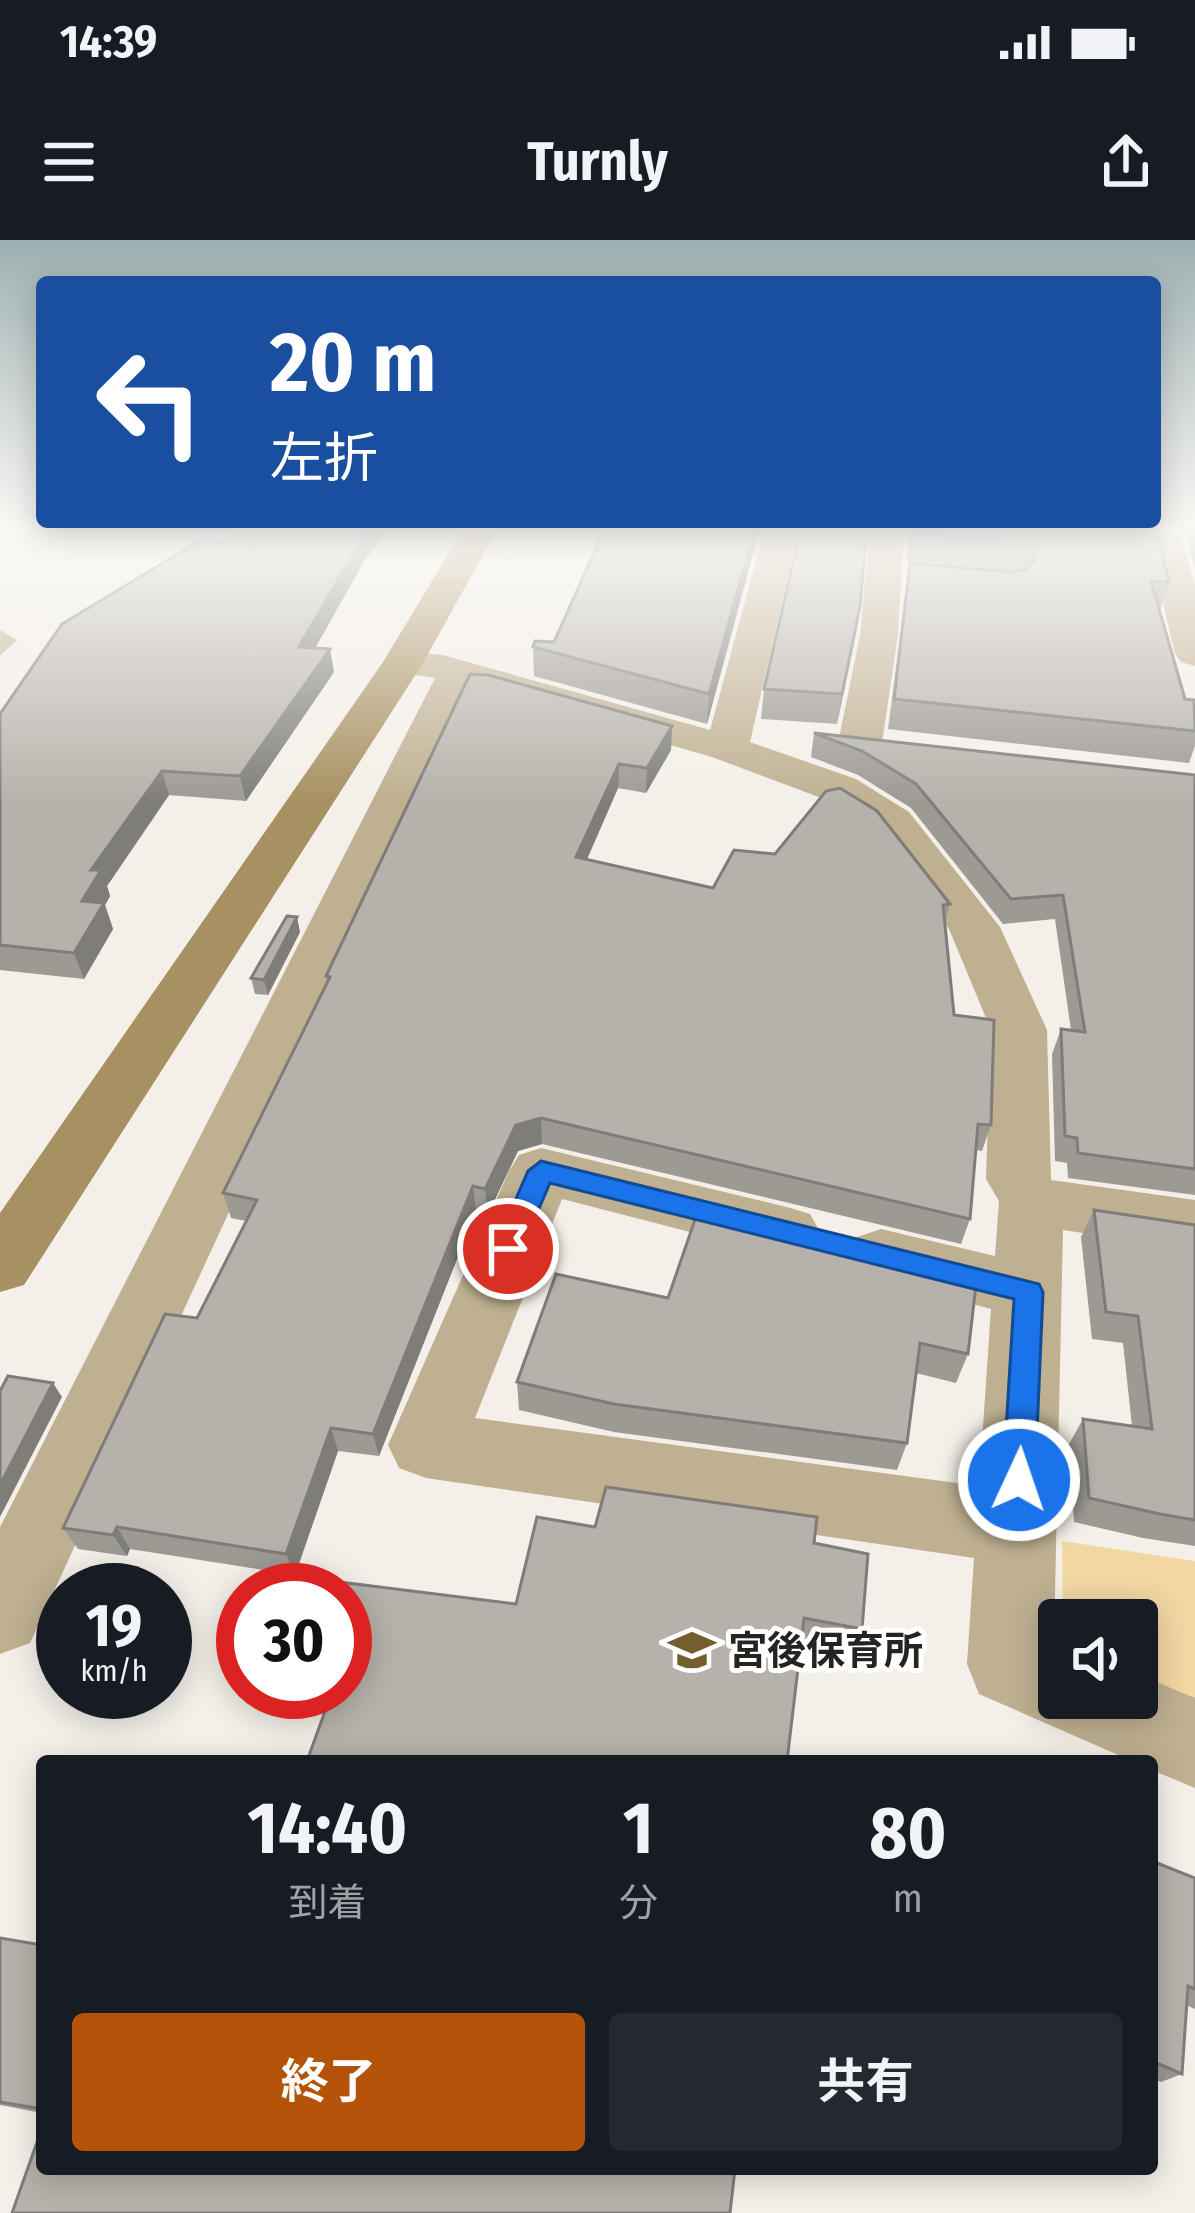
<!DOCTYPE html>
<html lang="ja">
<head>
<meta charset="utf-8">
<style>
	:root { --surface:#171b24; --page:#242831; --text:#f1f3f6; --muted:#9ea1a6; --accent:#b45309 }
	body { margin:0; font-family:"Fira Sans Condensed","Noto Sans JP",sans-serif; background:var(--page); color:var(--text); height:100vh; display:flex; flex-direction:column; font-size:45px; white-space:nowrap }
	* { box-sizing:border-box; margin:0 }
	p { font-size:39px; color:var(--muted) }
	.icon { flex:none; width:66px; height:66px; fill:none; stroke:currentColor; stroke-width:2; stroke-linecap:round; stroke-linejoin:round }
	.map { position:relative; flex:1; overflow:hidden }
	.panel { position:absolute; left:36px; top:1515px; width:1122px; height:420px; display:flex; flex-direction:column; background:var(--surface); border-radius:12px; box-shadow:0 6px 30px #0003 }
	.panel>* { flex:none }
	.banner { position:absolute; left:36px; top:36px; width:1125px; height:252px; border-radius:12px; box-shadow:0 6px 30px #0003; background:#1a4fa0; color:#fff; overflow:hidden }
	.tools { position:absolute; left:1038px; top:1359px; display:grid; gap:24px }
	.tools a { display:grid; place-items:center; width:120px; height:120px; border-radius:12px; background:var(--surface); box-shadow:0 6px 30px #0003; font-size:60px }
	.speed { position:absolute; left:36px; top:1323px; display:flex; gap:24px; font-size:60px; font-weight:700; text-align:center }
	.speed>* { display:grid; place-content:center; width:156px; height:156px; border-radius:50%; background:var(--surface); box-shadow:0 6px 30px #0003; line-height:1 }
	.speed small { font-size:30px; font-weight:400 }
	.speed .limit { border:18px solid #d22; background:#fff; color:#111 }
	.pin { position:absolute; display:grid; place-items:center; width:102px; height:102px; color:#fff; margin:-51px; border:6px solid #fff; border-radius:50%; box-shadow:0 3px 12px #0007 }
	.me { position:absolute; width:132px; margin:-66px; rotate:3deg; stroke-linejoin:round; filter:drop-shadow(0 0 9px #0008) }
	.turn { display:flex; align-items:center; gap:42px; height:252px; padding:0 36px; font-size:54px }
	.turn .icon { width:156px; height:156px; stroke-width:2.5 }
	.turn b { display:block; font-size:84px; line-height:102px }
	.eta { display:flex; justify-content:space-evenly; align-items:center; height:204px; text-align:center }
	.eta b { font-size:72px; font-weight:700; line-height:84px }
	.action { display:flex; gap:24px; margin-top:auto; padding:24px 36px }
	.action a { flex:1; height:138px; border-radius:12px; background:var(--accent); color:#fff; font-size:48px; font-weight:700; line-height:138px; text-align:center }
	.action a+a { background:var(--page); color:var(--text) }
	.status { display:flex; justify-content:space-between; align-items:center; height:84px; padding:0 60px; background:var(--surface); direction:ltr }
	.status svg { height:33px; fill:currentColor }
	header { display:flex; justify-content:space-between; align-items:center; height:156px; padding:0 36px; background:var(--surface); font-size:54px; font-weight:700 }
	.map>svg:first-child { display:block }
</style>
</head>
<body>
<div class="status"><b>14:39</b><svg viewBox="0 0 49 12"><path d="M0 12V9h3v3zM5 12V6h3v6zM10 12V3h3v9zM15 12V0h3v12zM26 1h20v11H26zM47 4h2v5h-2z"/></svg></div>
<header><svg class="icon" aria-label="menu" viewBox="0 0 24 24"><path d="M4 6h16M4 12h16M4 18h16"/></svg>Turnly<svg class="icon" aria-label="share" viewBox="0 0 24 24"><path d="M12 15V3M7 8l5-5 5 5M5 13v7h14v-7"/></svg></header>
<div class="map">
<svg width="1195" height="1973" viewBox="0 0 1195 1973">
	<rect width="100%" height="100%" fill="#f4f0e9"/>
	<path fill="#f2d7a3" d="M1062,1301L1195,1321V1463L1137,1440V1380H1063Z"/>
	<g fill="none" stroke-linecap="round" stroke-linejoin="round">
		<path fill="#bfb091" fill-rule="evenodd" d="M0,390L17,400L0,416Z"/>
		<g fill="#bfb091" fill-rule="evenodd">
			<path d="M765,288H799L750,502L856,539L909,572L1000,687L1047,790L1051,940L1195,960V1010L1063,990L1054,1399L1059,1401V1458H1137V1434L1195,1458V1548L1152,1530V1521H1132L979,1454L967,1424L974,1318L426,1238L399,1228L388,1205L509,931L519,915L541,908L787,967L810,974L820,992L810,1010L787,1017L562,959L475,1178L979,1246L991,1069L857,1033L847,1015L857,997L881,989L995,1016L999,961L986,939L991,790L949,689L875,592L824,559L712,517L471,448L30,1403L0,1414V1287L435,438L389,431L383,423L389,415L403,411L443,415L710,490Z"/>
			<path d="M870,288H904L898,395L882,503L875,512L860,516L845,512L838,503L860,395Z"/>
			<path d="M1145,288H1179L1195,345V426L1181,422L1175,414Z"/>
		</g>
		<path fill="#a79061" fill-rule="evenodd" d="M464,288H498L423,423L24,1045L0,1052V973L383,422Z"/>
	</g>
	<g fill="#9d9993">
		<path d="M605,288H760L707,484L534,436L533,407L554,402Z"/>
		<path d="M908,288H1156L1169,342L1160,370L1185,459L1195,463V506L1189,523L888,489L910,323L1014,332L1007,330L907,321Z"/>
		<path d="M1183,288H1195V329Z"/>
		<path d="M227,302L364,321L315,408L334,432L246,561L169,555L107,646L110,656L105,665L113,689L84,739L0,730V474Z"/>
		<path d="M860,366L837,484L761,479L764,449Z"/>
		<path d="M672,486L671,510L646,553L618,548L587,619L713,648L950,664L945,683L954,775L991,885L982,911L976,910L970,979L961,1004L542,904L518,911L488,974L476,971L379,1216L338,1211L295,1335L130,1309L127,1316L78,1309L63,1288L197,1078L246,981L231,978L223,953L327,743L326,736Z"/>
		<path d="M814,493L1195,535V955L1068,938L1067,923L1055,921L1052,814L1061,789L1071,790L1055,679L1003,684L911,568L858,535L811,517Z"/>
		<path d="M300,692L268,755L255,754L251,738Z"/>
		<path d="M699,968L968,1114L956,1143L916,1133L907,1203L897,1230L614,1192L519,1170L517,1142L668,1058Z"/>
		<path d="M1094,970L1195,985V1306L1143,1298L1074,1282L1069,1204L1083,1179L1132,1186L1123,1103L1092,1099L1081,997Z"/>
		<path d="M595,1287L814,1303L862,1389L855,1409L802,1399L787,1521H307L345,1452V1350L516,1364Z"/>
		<path d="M1152,1621L1195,1638V1769L1186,1765L1182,1834L1161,1842L1152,1838Z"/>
		<path d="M0,1698L42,1705V1873L0,1865Z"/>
	</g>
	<g fill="#7f7d78">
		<path d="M370,288H390L364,321L303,430L299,407L361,300Z"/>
		<path d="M755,288H760L707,484L709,454Z"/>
		<path d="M860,366L856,394L837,484L842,454Z"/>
		<path d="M330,409L334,432L246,561L240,536Z"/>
		<path d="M672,486L671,510L646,553L647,528Z"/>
		<path d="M619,524L618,548L577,642L576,617Z"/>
		<path d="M162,531L169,555L107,646L110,656L105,665L113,689L84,739L74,713L82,661L91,630Z"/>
		<path d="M297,677L300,692L268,755L264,740Z"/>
		<path d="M541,878L542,904L518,911L488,974L485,949L516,885Z"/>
		<path d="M473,946L476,971L379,1216L373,1194Z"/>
		<path d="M53,1143L62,1157L0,1277V1245Z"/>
		<path d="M331,1188L338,1211L295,1335L286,1314Z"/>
		<path d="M117,1287L130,1309L127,1316L113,1295Z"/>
	</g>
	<g fill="#b6b2ab" stroke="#7f7d78" stroke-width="3">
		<path d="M242,288H370L361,300L299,407L330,409L240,536L162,531L91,630H101L82,661L104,663L74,713L0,705V474L62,384L204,298L227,302Z"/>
		<path d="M605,288H755L709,454L533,407L535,401L554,402Z"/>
		<path d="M801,288H867L860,366L842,454L764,449Z"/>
		<path d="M912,288H1156L1169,342L1151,341L1185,459L1194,460L1195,491L894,459L910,323L1012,332L1027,329L1035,320L1030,307L1014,302L912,294Z"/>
		<path d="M470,434L488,435L672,486L647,528L619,524L576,617L713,648L734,610L775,614L826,551L840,548L877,571L950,664L943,665L954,775L994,780L991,885L978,884L970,979L541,878L516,885L485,949L473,946L373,1194L331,1188L286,1314L117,1287L113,1295L63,1288L165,1074L197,1078L257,960L223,953L330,737L326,736Z"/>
		<path d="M814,493L1195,535V929L1078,913L1077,898L1065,896L1061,789L1085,792L1063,655L1011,659L916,544L862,511Z"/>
		<path d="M287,676L297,677L264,740L251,738Z"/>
		<path d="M699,968L966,1036V1043L976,1045L968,1114L920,1103L907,1203L614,1164L517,1142L556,1034L668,1058Z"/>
		<path d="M1094,970L1195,985V1280L1160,1274L1089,1258L1083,1179L1152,1189L1138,1076L1106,1072Z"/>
		<path d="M8,1136L53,1143L0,1245V1151Z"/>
		<path d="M606,1247L817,1277L814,1303L868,1314L862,1389L804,1378L787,1521H469L459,1519V1521H307L332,1452H345V1416L350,1402H345V1350H328L331,1341L516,1364L537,1277L595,1287Z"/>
		<path d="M1152,1621L1195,1638V1749L1188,1746L1182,1834L1152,1821Z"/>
		<path d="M0,1698L42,1705V1869L0,1862Z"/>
		<path d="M42,1888V1929H735L730,1973H12Z"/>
	</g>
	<linearGradient id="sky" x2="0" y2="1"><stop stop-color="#9db0b1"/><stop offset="0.51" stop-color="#faf8f5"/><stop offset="1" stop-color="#faf8f5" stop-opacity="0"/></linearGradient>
	<rect width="1195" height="564" fill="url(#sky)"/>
	<path fill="#1a73e8" stroke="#114b97" stroke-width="3" d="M541,921L1039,1044L1043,1052L1035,1240L1031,1251L1019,1255L1008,1251L1003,1240L1014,1059L550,943L518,1017H498L494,1009L528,931Z"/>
	<defs>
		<symbol id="school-bare" viewBox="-9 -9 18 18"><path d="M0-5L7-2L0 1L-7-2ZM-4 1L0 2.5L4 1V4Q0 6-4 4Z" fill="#755e2e" stroke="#fff" stroke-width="2.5" paint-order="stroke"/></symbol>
	</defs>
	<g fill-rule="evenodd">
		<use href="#school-bare" x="659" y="1377" width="66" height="66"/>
	</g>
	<g text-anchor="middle" stroke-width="10" stroke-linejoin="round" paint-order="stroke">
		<g font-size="39" font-weight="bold" fill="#262421" stroke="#fff" text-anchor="start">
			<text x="728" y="1424">宮後保育所</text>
		</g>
	</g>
</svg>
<div class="tools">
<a><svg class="icon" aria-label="sound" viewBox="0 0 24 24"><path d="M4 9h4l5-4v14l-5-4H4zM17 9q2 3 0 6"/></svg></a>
</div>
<div class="speed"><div>19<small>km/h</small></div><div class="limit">30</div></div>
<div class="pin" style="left:508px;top:1009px;background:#d93025"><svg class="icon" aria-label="arrive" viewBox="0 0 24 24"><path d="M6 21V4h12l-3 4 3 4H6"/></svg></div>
<svg class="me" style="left:1019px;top:1240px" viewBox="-20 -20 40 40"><circle r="17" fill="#1a73e8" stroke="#fff" stroke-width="3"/><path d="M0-11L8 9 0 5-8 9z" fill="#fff"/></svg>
<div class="banner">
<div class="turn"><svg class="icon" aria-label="left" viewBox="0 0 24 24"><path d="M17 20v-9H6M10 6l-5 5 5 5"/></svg><div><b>20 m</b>左折</div></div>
</div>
<section class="panel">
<div class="eta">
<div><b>14:40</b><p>到着</p></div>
<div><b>1</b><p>分</p></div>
<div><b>80</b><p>m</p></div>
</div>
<div class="action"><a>終了</a><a>共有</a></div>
</section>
</div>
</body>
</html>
